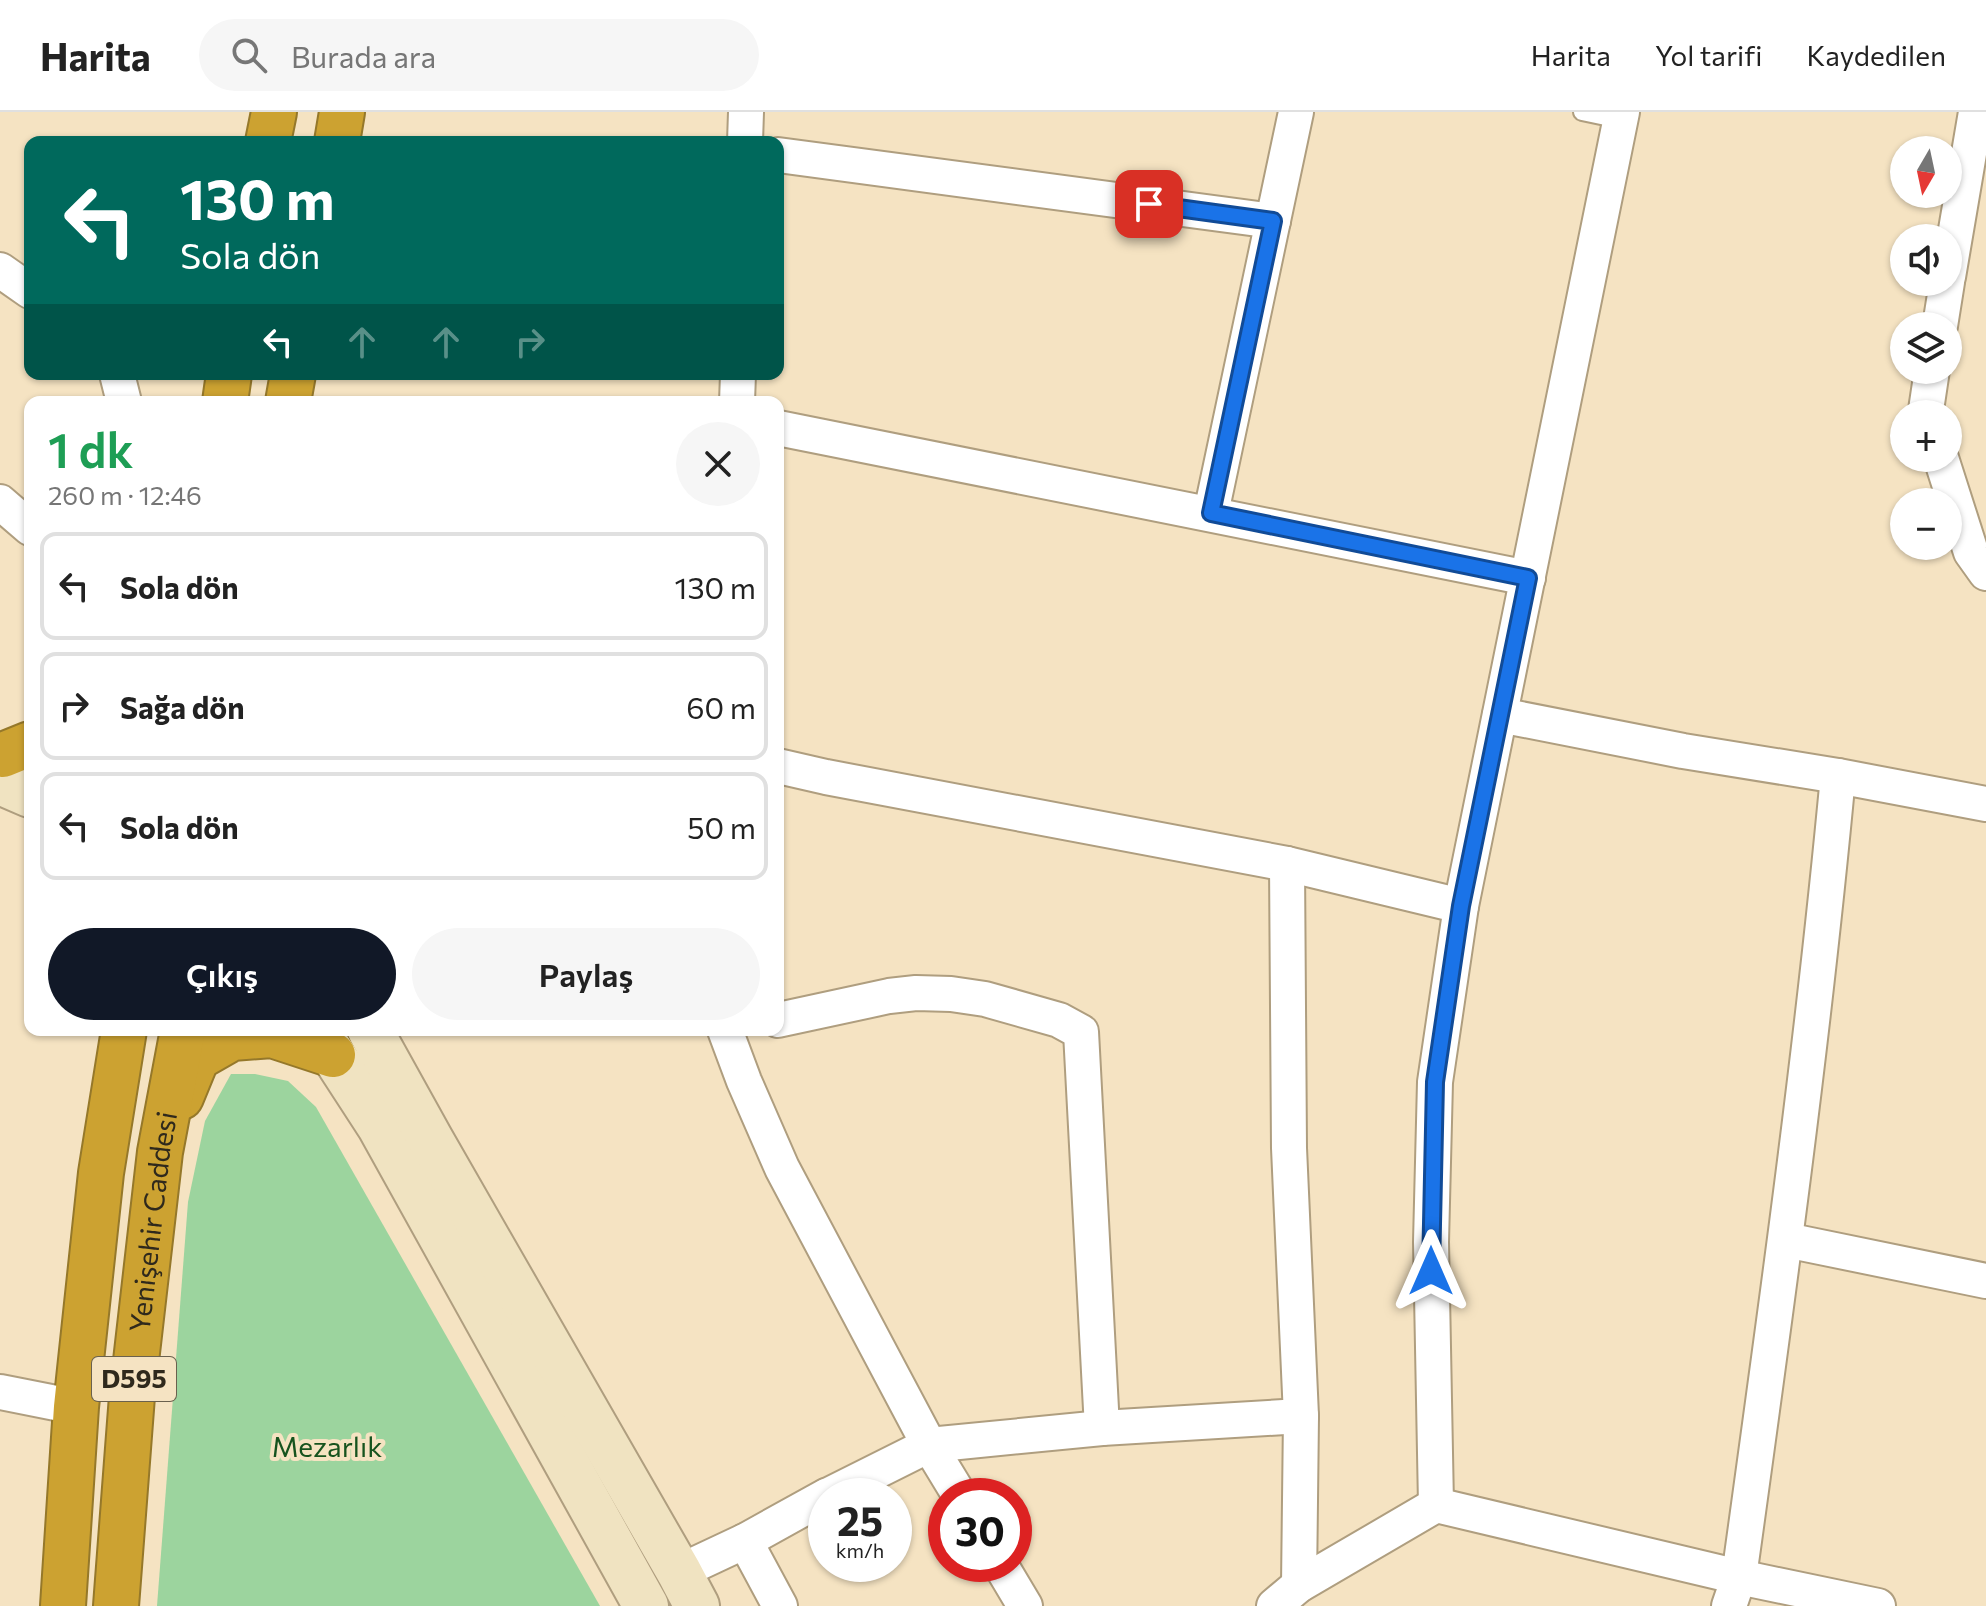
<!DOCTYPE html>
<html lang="tr">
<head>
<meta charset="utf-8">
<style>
	:root { --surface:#fff; --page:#f6f6f6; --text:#222; --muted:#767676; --line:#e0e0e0; --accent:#111827 }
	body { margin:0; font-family:Commissioner,sans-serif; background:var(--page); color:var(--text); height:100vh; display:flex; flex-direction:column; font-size:30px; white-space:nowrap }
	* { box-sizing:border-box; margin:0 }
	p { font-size:26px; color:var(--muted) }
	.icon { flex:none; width:44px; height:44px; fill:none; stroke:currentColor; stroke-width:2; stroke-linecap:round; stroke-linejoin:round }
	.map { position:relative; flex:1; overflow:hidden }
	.panel { position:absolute; left:24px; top:284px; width:760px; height:640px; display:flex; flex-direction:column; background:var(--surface); border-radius:16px; box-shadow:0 2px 6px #0004 }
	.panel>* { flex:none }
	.hud { position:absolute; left:24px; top:24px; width:760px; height:244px; border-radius:16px; box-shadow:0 2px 6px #0004; background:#00695c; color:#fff; overflow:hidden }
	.needle { width:52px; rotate:189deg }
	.tools { position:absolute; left:1890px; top:24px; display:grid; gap:16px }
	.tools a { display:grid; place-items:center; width:72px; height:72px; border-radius:50%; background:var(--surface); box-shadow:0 2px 6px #0004; font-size:40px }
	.speed { position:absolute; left:808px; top:1366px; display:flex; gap:16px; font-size:40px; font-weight:700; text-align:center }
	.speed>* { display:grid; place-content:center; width:104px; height:104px; border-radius:50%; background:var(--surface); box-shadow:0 2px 6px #0004; line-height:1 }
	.speed small { font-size:20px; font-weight:400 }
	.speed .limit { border:12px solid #d22; background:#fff; color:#111 }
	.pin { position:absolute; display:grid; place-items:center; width:68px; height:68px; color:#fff; margin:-34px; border-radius:16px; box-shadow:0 4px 12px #0006 }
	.me { position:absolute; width:88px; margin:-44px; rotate:0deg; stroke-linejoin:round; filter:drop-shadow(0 0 6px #0008) }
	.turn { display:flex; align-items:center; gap:28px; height:168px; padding:0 24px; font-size:36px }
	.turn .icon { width:104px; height:104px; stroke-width:2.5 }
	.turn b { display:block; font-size:56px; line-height:68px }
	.lanes { display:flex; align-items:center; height:76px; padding:0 24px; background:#0003; justify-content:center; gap:40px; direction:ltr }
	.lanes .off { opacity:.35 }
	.round { display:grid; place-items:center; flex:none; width:84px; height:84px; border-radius:42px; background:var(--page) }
	.overview { display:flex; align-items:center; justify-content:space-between; height:136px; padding:0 24px }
	h1 { font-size:48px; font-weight:600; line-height:60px; color:#1e9e55 }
	.action { display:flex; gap:16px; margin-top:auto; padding:16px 24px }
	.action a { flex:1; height:92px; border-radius:48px; background:var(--accent); color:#fff; font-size:32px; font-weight:600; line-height:92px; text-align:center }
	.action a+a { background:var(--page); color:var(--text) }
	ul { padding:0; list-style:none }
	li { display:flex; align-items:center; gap:24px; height:108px; margin:0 16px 12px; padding:0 8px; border:4px solid var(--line); border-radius:16px }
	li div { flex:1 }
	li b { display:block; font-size:30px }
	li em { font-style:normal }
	header { display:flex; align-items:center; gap:48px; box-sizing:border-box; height:112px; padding:0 40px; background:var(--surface); border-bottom:2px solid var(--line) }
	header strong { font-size:38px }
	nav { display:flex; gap:44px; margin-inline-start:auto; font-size:28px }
	.search { width:560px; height:72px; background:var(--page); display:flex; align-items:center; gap:20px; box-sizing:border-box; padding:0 28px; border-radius:44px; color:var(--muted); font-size:30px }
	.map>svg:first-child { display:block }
</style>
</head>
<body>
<header>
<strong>Harita</strong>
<div class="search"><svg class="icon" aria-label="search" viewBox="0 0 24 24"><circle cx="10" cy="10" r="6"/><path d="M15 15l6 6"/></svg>Burada ara</div>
<nav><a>Harita</a><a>Yol tarifi</a><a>Kaydedilen</a></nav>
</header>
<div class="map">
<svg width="1986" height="1494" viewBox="0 0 1986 1494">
	<rect width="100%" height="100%" fill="#f5e3c2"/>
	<path fill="#9cd49e" d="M231,962H255L288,969L316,995L600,1494H157L188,1090L205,1009Z"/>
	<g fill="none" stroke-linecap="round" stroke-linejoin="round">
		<defs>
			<path id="lane" d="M1582,0L1620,8"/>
			<g id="street">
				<path d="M745,30L746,0"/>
				<path d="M778,43L1273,109"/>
				<path d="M0,158L30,179"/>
				<path d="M1948,165L1976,0"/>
				<path d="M1940,214L1947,170"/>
				<path d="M117,262L124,290"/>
				<path d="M737,290L738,262"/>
				<path d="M1927,302L1926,298L1932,258"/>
				<path d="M778,316L1528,466"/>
				<path d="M1941,346L1971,440L1986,461"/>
				<path d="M0,390L30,416"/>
				<path d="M1211,401L1296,0"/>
				<path d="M1500,603L1683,639L1838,664L1986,692"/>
				<path d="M778,654L826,665L1287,752L1461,794"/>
				<path d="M1287,752L1289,1036L1301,1304L1299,1473"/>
				<path d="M778,908L889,884L916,881L951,882L985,887L1059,908L1081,920L1102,1316"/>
				<path d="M725,918L744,969L782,1056L929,1333L960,1384"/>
				<path d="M1786,1128L1986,1169"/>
				<path d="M0,1280L76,1295"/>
				<path d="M827,1384L929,1333L1102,1316L1301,1304"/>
				<path d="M1436,1393L1431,1130L1435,970L1461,794L1622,0"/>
				<path d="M745,1429L780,1494"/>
				<path d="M1000,1452L1025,1494"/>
				<path d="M679,1460L745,1429L826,1384"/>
				<path d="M1274,1494L1299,1473L1436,1393L1739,1465L1878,1494"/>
				<path d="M1729,1494L1739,1465C1776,1198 1813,932 1838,664"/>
			</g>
			<g id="secondary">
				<path d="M0,670L30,683"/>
				<path d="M317,918L380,1015L646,1494"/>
				<path d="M370,918L431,1028L679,1460L697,1494"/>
			</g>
			<g id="highway">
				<path d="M268,30L274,0"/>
				<path d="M337,30L342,0"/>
				<path d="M225,290L229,262"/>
				<path d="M288,290L293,262"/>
				<path d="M3,643L30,632"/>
				<path d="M181,985L197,946L232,926L272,923L333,943"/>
				<path d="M63,1494L76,1295L101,1061L124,918"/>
				<path id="s1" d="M116,1494L132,1284L160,1040L183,918"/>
			</g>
		</defs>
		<use href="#lane" stroke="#af9e7f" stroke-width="20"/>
		<use href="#street" stroke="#af9e7f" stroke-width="38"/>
		<use href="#secondary" stroke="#af9e7f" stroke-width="48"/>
		<use href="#highway" stroke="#95782a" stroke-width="48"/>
		<use href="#lane" stroke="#fff" stroke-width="16"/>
		<use href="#street" stroke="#fff" stroke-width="34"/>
		<use href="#secondary" stroke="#f0e3c1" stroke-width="44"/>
		<use href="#highway" stroke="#cca231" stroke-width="44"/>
	</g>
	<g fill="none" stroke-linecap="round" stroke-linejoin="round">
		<defs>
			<path id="route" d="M1149,92L1273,109L1211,401L1528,466L1461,794L1435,970L1431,1159"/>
		</defs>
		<use href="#route" stroke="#114b97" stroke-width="20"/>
		<use href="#route" stroke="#1a73e8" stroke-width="14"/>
	</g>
	<g text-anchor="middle" stroke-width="8" stroke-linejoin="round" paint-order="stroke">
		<rect fill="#f5e3c2" stroke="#6a614e" stroke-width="2" x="92" y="1245" width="84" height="44" rx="6"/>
		<g font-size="26" font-weight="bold" fill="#2f291c">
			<text x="134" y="1276">D595</text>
		</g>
		<g font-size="28" fill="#2f291c" stroke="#f5e3c2">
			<text dy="10" stroke="none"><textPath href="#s1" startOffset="386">Yenişehir Caddesi</textPath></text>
		</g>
		<g font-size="28" fill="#16531e" stroke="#f5e3c2">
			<text x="327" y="1345">Mezarlık</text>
		</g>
	</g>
</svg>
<div class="tools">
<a><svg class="needle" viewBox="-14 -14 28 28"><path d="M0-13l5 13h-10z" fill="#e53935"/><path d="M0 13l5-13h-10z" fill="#767676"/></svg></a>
<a><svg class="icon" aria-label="sound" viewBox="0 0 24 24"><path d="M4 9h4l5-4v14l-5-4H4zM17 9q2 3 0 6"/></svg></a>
<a><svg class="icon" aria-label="layers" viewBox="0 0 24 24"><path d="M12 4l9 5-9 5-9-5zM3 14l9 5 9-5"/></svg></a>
<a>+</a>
<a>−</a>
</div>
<div class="speed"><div>25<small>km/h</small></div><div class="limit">30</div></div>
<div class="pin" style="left:1149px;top:92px;background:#d93025"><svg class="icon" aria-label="arrive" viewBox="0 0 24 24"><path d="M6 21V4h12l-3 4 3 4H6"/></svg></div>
<svg class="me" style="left:1431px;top:1159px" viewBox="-20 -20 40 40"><path d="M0-17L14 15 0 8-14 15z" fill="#1a73e8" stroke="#fff" stroke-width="4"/></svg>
<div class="hud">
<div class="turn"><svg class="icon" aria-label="left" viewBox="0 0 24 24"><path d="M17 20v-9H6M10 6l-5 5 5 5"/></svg><div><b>130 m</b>Sola dön</div></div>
<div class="lanes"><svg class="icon" aria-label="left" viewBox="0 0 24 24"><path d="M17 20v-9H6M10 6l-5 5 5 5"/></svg><svg class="icon off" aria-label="ahead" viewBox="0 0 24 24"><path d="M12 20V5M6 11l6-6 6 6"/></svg><svg class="icon off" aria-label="ahead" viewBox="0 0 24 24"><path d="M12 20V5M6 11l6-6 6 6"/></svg><svg class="icon off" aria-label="right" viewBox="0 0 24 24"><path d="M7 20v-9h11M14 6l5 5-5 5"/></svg></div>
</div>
<section class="panel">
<div class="overview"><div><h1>1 dk</h1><p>260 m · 12:46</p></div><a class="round"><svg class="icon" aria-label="close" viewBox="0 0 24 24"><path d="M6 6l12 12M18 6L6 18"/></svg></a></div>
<ul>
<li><svg class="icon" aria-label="left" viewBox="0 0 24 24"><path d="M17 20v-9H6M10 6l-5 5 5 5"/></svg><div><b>Sola dön</b></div><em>130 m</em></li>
<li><svg class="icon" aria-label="right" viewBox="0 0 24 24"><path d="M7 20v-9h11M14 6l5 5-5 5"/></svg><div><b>Sağa dön</b></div><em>60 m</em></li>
<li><svg class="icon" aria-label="left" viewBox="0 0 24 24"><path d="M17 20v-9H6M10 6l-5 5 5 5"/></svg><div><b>Sola dön</b></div><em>50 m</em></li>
</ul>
<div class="action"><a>Çıkış</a><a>Paylaş</a></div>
</section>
</div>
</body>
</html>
